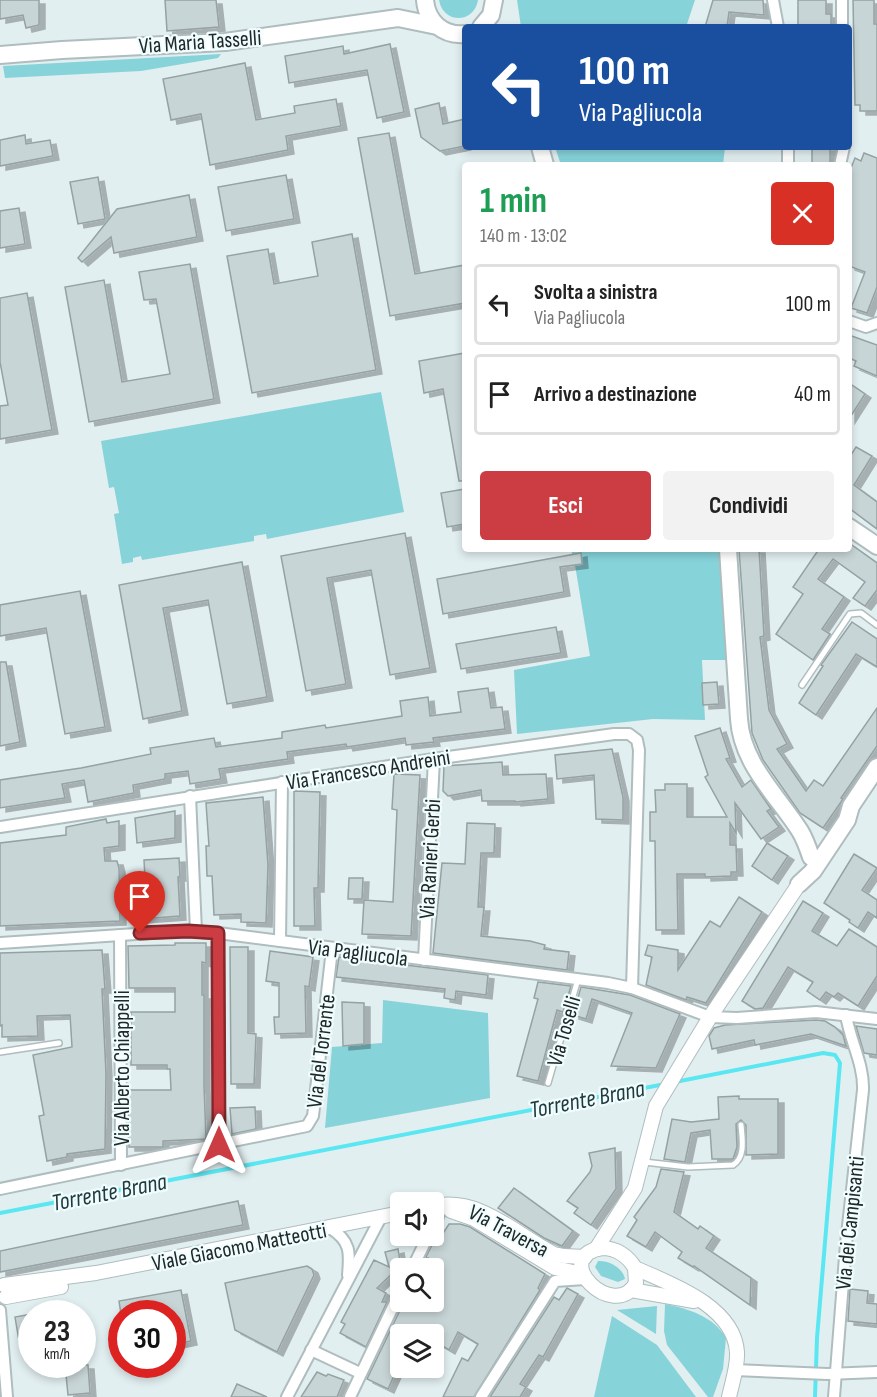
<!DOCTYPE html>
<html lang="it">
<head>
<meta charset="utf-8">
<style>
	:root { --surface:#fff; --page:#f2f2f2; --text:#222; --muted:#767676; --line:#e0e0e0; --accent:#cc3d43 }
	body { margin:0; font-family:"Sofia Sans Condensed",sans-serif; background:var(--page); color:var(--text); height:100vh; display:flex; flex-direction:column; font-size:22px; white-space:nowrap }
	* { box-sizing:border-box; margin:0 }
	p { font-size:20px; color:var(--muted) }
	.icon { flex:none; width:33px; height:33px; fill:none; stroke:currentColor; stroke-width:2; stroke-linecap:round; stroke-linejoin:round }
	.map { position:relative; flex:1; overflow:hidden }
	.drawer { position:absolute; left:462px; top:162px; width:390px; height:390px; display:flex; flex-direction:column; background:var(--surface); border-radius:6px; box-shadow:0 3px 9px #0003 }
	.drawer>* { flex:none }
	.guide { position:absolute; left:462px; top:24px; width:390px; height:126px; border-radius:6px; box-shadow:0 3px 9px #0003; background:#1a4fa0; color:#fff; overflow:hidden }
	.controls { position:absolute; left:390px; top:1192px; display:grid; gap:12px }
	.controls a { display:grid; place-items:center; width:54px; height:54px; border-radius:6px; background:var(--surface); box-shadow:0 3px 9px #0003; font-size:30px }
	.speed { position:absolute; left:18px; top:1300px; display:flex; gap:12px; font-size:30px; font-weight:700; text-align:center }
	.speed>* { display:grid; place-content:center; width:78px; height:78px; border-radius:50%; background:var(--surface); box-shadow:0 3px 9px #0003; line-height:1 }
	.speed small { font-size:15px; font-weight:400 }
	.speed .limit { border:9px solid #d22; background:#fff; color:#111 }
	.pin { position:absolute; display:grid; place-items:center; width:51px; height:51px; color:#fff; margin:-62px -26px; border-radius:50% 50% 50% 0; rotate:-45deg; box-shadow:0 0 6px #0007 }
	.pin .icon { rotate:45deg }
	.me { position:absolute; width:66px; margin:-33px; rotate:0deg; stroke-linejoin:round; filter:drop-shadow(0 0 4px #0008) }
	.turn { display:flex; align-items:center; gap:21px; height:126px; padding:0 18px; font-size:27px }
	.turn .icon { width:78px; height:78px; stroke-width:2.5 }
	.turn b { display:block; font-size:42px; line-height:51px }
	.round { display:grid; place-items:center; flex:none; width:63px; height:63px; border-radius:6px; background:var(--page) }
	.summary { display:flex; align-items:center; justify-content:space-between; height:102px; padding:0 18px }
	h1 { font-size:36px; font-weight:700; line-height:45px; color:#1e9e55 }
	.button { display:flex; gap:12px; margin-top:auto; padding:12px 18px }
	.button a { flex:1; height:69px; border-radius:6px; background:var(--accent); color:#fff; font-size:24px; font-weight:700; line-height:69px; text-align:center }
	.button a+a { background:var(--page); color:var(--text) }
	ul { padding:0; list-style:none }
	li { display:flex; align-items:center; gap:18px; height:81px; margin:0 12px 9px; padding:0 6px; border:3px solid var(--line); border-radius:6px }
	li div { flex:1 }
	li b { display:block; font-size:22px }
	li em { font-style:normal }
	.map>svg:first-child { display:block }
</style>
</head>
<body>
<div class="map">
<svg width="877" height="1397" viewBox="0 0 877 1397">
	<defs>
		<filter id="shadow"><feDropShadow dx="6" dy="4" stdDeviation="0" flood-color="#0004"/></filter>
	</defs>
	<rect width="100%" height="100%" fill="#e2eff1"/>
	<g fill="#87d3da">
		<path d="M439,0H478C474,24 443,24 439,0Z"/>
		<path d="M517,0H695L686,27H521Z"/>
		<path d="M221,54L218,58L141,71L5,78L3,66Z"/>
		<path d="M555,147H725L723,165H561Z"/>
		<path d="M381,392L404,512L267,539L266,534L254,536V541L142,560L141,556L133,558V562L122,564L114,514L119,513L114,487L109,488L101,441Z"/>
		<path d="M571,549H722L727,660H702L705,720L653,719L517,734L514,670L590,656L575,565L582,564L581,554H572Z"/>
		<path d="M383,1000L488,1013L490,1098L325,1128L332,1047L382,1043Z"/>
		<path d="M598,1261C609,1260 623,1268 625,1279L618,1282L601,1276L595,1267Z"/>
		<path d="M665,1304C689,1309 713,1316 726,1338L723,1369L713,1397H708L667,1345L664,1331Z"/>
		<path d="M657,1306L656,1334L617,1310Z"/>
		<path d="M612,1316L657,1345L696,1397H594Z"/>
	</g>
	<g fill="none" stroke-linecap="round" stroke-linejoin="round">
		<g stroke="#5ae7f2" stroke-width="4">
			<path d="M793,549L796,550"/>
			<path d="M675,1082L823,1053L835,1055L840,1063L817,1338L815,1397"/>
			<path d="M0,1213L665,1084"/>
		</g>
	</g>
	<g fill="#c8d5d6" stroke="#95a2a3" stroke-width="1.5" filter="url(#shadow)">
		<path d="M0,0H39V25L26,28L23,15L0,19Z"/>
		<path d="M165,0H216L219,27L167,31Z"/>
		<path d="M713,0H763L764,15L729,12L727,27H705Z"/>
		<path d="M798,0H826V14H831V27H798Z"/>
		<path d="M853,0H874V24H877V111H860V105H855Z"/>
		<path d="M390,44L404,112L377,118L367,70L289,83L285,56L343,46L344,54Z"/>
		<path d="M245,63L256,120L295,113L294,106L336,99L341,126L286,136L288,150L210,165L201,114L171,120L163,79Z"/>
		<path d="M439,103L443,124L465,119V146L440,151L421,137L415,109Z"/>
		<path d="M389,133L415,274L465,265V303L390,316L358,138Z"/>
		<path d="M25,135L26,144L50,140L53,156L0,166V140Z"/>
		<rect x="812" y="147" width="18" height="18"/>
		<path d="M864,153L877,158V287L867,313L851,308L865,272L849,266V173L855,158L861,161Z"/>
		<path d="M286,175L294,219L226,231L218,187Z"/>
		<path d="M98,177L105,219L78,224L70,182Z"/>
		<path d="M189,195L197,237L114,253L111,237L82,262L78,258L117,209Z"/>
		<path d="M19,208L25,244L0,248V211Z"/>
		<path d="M352,234L376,370L252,393L227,256L268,249L274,284L318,276L312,242Z"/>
		<path d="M190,264L214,399L89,422L65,287L104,280L122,382L170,374L156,299L144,300L139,272Z"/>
		<path d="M27,293L52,430L0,439V406L8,405L0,362V298Z"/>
		<path d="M849,335L877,345V376L854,366L856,361L849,358Z"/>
		<path d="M465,353V481H459L443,389L424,393L419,361Z"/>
		<path d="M849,383L865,394L849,419Z"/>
		<path d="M856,447L872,456L854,485L877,502V529L849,508V458Z"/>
		<path d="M465,489V524L447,527L441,493Z"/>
		<path d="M405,533L430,668L390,675L371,570L327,578L346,684L306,691L281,556Z"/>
		<path d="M849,543L877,563V590L865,606L853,598L865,582L833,559L818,579L844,597L822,629L830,634L813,660L776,634L803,594L793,587L819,549H849Z"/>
		<path d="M739,549H759L764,636L760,637L769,710L787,744L777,749L806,791L814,780L823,786L877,708V746L841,798L843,799L841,802L823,828L800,813L763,760L752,733Z"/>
		<path d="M581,553L582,564L560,567L564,592L443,614L437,579Z"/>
		<path d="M242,562L267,697L227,704L208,600L163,608L182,711L143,719L119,585Z"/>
		<path d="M80,591L105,727L65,734L46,628L0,636V605Z"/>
		<path d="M852,622L877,639V667L856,654L816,715L799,703L823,666L821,665Z"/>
		<path d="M556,627L561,653L461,669L456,644Z"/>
		<path d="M0,662H6L20,742L0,746Z"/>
		<path d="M717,682L719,704L703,705L702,683Z"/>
		<path d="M488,688L491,708L502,707L505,729L433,738L434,742L406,745L405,738L347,747L346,744L287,752L288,759L219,769L221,779L190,784L188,771L165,774V779L133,785L134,793L88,802L84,780L62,784L65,798L0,808V780L81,768L151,754L150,748L214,738L216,747L282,738V732L325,725L326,728L402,716L400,701L428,697L430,716L461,712L458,692Z"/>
		<path d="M720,728L730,758L726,759L742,787L751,780L771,809L767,811L779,827L761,839L735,803L736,833L730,823V845H736L737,872H731V876L705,877V874H677L678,930H656L655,841H650V812H656L655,790H665V784H687V817H727L705,777L708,775L695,736Z"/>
		<path d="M612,749L623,797V820L596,819L594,775L557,779L555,755Z"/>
		<path d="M502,762L503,775L546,774L548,799L515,802V801H482L481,790L448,796L443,791L444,766Z"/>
		<path d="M394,774L420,775L411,936L362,934L364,900L393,902L397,810L392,809Z"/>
		<path d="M294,791L320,792L318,888H314L315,926H294Z"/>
		<path d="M263,797L268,865L266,923L241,922V914L214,915L212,876H207L206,846H209L206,803Z"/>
		<path d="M175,811V838L137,843L135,818Z"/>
		<path d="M106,819L107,823L119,821V846L104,848L105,861H117L119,868L120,921L0,926V843L66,835V827Z"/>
		<path d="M467,823L495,824L494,853H481L478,907H484L481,936L530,941L545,945L544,949L569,952L567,970L433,953L442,863L465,864Z"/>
		<path d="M767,843L788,856L772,880L752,866Z"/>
		<path d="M854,854L877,868L862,890L877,900V918L868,912L858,928L849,922L850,920L824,903Z"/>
		<path d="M179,858L180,877H178L180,916L141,919L140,897H146L144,860Z"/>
		<path d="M349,878H363L362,899H348Z"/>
		<path d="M739,897L762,912L706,1003L687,997L686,1000L646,985L652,957L645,955L648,945L678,950V970L710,921L720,927Z"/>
		<path d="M803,901L823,913L812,931L837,946L849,929L877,947V976L858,1006L838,993L834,997L826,992L820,1000L807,991L813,982L788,967L763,1008L755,1009L742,1001Z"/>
		<path d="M175,943H206V963L202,962V995H204V1086L206,1139L163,1141V1147H129L128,1090H171L170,1069H167V1065H131V1012H175V988H129L128,946L175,945Z"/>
		<path d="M230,947H248V1033L256,1034L254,1084H231Z"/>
		<path d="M102,950L105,989H102L106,1074L105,1149L67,1154V1157L47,1161L39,1116L44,1115L33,1055L72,1047L70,1015L37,1016L38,1036L2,1037V1025L0,1026V953Z"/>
		<path d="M270,951L313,957L309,987L305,986L306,1033L275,1034L274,1017H279V983L266,981Z"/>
		<path d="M339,957L488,975L486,995L456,991L455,1000L444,998L445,989L336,977Z"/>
		<path d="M538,982L571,986L563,1012L557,1010L538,1081L517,1076L538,999L534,998Z"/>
		<path d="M581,987L630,995L680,1014L656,1068L611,1066L632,1013L592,999L586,1019L573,1015Z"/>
		<path d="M342,1002L364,1003V1044L343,1046Z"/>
		<path d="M816,1020L825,1021L835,1027L843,1035L846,1046L811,1034L755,1045L754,1040L712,1049L709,1036L714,1028L725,1025Z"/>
		<path d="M856,1026L877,1029V1055L864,1053Z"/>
		<path d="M739,1096V1099H778V1154L746,1155V1125L741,1120L736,1124L737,1147L733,1159H712L710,1130L691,1133L685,1162L664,1159L672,1119L691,1122L719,1119L718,1097Z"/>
		<path d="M255,1107L256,1129L232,1134L230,1108Z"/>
		<path d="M615,1148L616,1189L591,1225L574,1213L578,1208L567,1201L590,1172L592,1166L589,1153Z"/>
		<path d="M661,1169L684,1172L674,1212L698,1229L700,1226L714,1236L706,1248L751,1278L750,1305L694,1266L693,1267L678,1258L682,1252L655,1232L646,1247L627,1236L637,1220L634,1217L656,1187Z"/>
		<path d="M514,1188L573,1231L562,1246L544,1238L498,1208Z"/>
		<path d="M238,1201L243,1225L0,1272V1251Z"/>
		<path d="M449,1224H460L470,1227L545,1274L538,1288L540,1290L474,1397H443L462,1358L468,1361L478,1344L458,1332L449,1350L434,1341V1335H400V1353L394,1366L398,1367L388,1389L367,1379L404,1302H434V1269H425L430,1259L426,1257L435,1239V1232L442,1235Z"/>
		<path d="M398,1249L400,1261L399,1267L377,1288L386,1293L382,1302H387L366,1347L340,1333L345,1324L341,1322L374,1260L389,1267L385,1252Z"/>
		<path d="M307,1266L312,1269L314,1275L277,1352L235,1330L225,1283Z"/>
		<path d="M567,1288L578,1294L543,1357L539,1355L520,1384L526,1387L520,1397H490L554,1297L559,1300Z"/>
		<path d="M850,1289L868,1291L867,1303L877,1304V1324L848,1321Z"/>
		<path d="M181,1290L191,1341L172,1345V1314H121L119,1301Z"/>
		<path d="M32,1314V1339L19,1341L15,1317Z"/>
		<path d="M65,1365H88L90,1393L68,1395Z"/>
		<path d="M317,1372L326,1376L328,1374L344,1380L337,1397H301Z"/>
		<path d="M237,1384L267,1397H231Z"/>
	</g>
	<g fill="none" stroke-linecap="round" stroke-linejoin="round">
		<defs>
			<g id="service">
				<path d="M802,685L850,614L861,613L877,625"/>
				<path d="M0,1052L59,1043"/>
				<path d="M548,1083L578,979"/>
				<path d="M644,1162L688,1167L733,1165C746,1157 742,1138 741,1125"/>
			</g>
			<g id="minor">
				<path d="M773,0L778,27"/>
				<path d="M842,0V27"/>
				<path d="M788,147V165"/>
				<path d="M840,165L844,147"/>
				<path d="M849,321L866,327L877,323"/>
				<path d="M190,796L196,931"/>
				<path d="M0,827L434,759L614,734H629L637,740L639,750L632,988"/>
				<path d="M218,933L219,1145"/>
				<path d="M120,935L121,1165"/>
				<path d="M280,941L282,782"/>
				<path d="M0,943L181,931L218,933L608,983L632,988L710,1017L737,1018L816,1012L877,1019"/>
				<path d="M424,960L434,759"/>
				<path d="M0,1189L307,1126L313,1116L332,949"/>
				<path d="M434,1225L441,1210"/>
				<path d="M330,1228C351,1241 350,1253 348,1275"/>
				<path d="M412,1269L428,1236"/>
				<path d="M0,1310L7,1397"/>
				<path d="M311,1350L360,1373"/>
				<path d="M735,1370L827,1374L877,1372"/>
				<path d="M287,1397L381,1217"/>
				<path d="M350,1397L400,1292"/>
				<path d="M481,1397L555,1281L585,1279"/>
				<path d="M834,1397L846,1244L863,1090C864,1064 850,1041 846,1015"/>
			</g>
			<g id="tertiary">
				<path d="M434,1206C480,1197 514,1233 554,1254L564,1256L585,1257"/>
				<path d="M451,1211L474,1219L555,1268L582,1274"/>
				<path d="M602,1248C616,1248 628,1256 635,1268L636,1283C614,1323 548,1257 602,1248Z"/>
				<path d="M596,1249L635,1188L656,1106L710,1017L799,884"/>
				<path d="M635,1268C671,1284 734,1306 737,1352C738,1366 732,1383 729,1397"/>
				<path d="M4,1285L96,1273L400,1213"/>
				<path d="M631,1290L694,1301"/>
				<path d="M6,1297L61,1287"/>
			</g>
			<g id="secondary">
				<path d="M425,0C427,22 443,36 465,34"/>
				<path d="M481,27L491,15L494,0"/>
				<path d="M0,55L62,50L225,42L398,18L437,26"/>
				<path d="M540,147L545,165"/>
				<path d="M849,527L877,546"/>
				<path d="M728,549L739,719C742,764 777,795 800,831C805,839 808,848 811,857"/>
				<path d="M799,884L813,871L847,820L851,806L877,767"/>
			</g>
		</defs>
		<use href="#service" stroke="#afbdbe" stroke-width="8"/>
		<use href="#minor" stroke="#afbdbe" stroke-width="14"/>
		<use href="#tertiary" stroke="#afbdbe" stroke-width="16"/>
		<use href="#secondary" stroke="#afbdbe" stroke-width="20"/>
		<use href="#service" stroke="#fff" stroke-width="5"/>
		<use href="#minor" stroke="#fff" stroke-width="10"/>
		<use href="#tertiary" stroke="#fff" stroke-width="14"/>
		<use href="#secondary" stroke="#fff" stroke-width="16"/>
	</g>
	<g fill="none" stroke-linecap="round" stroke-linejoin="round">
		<defs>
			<path id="route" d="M140,933L188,931L218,933L219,1145"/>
		</defs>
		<use href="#route" stroke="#85282c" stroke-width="15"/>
		<use href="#route" stroke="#cc3d43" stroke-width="10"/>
	</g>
	<g text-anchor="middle" stroke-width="4.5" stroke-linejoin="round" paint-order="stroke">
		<g font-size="22" fill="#222727" stroke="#effdfe">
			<text transform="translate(200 41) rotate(-4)" y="8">Via Maria Tasselli</text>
			<text transform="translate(368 769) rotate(-9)" y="8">Via Francesco Andreini</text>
			<text transform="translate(429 859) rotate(-87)" y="8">Via Ranieri Gerbi</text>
			<text transform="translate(358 952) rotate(7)" y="8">Via Pagliucola</text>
			<text transform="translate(563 1031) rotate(-74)" y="8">Via Toselli</text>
			<text transform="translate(320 1051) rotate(-83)" y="8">Via del Torrente</text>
			<text transform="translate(121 1068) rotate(-90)" y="8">Via Alberto Chiappelli</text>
			<text transform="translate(849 1223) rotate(-84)" y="8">Via dei Campisanti</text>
			<text transform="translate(509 1230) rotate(28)" y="8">Via Traversa</text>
			<text transform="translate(239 1246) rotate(-11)" y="8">Viale Giacomo Matteotti</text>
		</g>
		<g font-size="24" font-style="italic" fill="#223a3c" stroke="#effdfe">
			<text transform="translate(587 1099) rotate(-11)" y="8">Torrente Brana</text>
			<text transform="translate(109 1192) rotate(-11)" y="8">Torrente Brana</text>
		</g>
	</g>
</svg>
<div class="controls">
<a><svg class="icon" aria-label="sound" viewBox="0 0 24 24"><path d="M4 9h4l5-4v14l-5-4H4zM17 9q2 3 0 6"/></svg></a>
<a><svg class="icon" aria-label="search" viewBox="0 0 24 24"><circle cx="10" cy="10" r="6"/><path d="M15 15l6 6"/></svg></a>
<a><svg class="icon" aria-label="layers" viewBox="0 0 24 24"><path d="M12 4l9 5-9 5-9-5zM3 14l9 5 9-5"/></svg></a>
</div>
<div class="speed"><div>23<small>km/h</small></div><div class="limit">30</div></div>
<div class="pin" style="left:140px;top:933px;background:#d93025"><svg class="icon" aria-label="arrive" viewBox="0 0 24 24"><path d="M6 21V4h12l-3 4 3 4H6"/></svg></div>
<svg class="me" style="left:219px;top:1145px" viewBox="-20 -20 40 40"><path d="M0-17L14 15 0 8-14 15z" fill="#cc3d43" stroke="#fff" stroke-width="4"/></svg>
<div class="guide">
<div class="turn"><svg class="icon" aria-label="left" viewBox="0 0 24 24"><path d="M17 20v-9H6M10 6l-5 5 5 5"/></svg><div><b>100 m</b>Via Pagliucola</div></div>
</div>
<section class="drawer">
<div class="summary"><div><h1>1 min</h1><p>140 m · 13:02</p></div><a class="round" style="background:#d93025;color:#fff"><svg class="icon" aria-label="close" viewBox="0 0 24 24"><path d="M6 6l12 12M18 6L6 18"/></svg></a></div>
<ul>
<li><svg class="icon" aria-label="left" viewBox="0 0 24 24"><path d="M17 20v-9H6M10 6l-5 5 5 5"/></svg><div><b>Svolta a sinistra</b><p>Via Pagliucola</p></div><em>100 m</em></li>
<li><svg class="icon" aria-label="arrive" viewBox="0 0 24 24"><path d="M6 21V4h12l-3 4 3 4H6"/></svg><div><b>Arrivo a destinazione</b></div><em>40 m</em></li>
</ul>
<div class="button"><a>Esci</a><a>Condividi</a></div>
</section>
</div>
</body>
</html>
